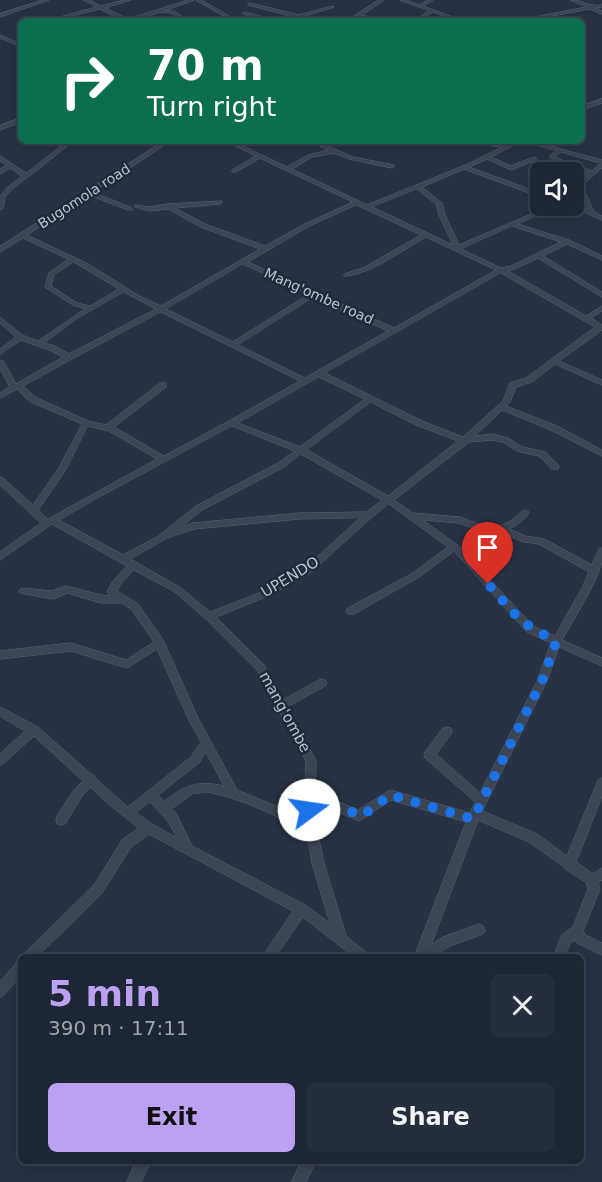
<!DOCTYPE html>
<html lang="en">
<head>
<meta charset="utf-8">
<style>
	:root { --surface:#1d2634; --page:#252e3c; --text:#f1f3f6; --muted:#a0a5ac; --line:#3b434f; --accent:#bca0f2 }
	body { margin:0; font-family:"DejaVu Sans",sans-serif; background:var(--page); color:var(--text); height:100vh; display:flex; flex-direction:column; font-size:22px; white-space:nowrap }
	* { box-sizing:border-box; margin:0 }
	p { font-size:20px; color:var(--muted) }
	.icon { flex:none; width:33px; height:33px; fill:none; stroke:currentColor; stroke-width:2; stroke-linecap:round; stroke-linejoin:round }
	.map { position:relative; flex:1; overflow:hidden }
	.panel { position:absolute; left:18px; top:954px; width:566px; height:210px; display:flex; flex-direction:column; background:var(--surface); border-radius:9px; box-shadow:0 3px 15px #0003,0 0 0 2px var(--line) }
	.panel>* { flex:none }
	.guide { position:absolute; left:18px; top:18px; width:567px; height:126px; border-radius:9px; box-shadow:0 3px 15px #0003,0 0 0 2px var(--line); background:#0b6e4f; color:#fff; overflow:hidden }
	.tools { position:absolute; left:530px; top:162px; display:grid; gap:12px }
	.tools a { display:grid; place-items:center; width:54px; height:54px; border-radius:9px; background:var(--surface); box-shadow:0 3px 15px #0003,0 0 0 2px var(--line); font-size:30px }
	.pin { position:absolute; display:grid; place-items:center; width:51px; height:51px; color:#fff; margin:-62px -26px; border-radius:50% 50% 50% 0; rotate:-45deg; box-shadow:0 0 6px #0007 }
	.pin .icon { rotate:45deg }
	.me { position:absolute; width:66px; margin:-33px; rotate:76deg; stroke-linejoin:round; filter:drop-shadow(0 0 4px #0008) }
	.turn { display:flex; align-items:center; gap:21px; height:126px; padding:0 30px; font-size:27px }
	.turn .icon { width:78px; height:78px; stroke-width:2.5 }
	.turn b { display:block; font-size:42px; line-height:51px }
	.round { display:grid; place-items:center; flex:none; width:63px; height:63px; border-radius:9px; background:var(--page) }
	.overview { display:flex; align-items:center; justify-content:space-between; height:102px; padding:0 30px }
	h1 { font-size:36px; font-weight:800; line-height:45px; color:var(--accent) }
	.cta { display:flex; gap:12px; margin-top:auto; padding:12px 30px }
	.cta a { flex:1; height:69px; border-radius:9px; background:var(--accent); color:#111; font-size:24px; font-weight:800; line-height:69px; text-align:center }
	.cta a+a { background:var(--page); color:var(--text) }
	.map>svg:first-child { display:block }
</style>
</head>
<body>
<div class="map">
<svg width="602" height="1182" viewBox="0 0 602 1182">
	<rect width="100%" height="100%" fill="#273345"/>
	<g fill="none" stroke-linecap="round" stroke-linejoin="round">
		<defs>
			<g id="minor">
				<path d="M43,0H49L0,17V14Z"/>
				<path d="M84,0H89L101,6L124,0H131L105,8L128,19L188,0H194L164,11H174L189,21H184L171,13L160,12L133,21H124L100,9L52,21H45L96,7Z"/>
				<path d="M196,0H201L238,21H233Z"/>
				<path d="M379,0H384L362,15L385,21H377L359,17L352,21H347Z"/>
				<path d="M400,0H406L419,5L428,0H433L423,6L464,21H458L433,12L418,21H413L429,11Z"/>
				<path d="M571,0C585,0 586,7 602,5V7L596,8L602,11V14L590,9L524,21H514L586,7Z"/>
				<path d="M250,3L299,15L332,6L334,7L290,21H283L294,17L248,5Z"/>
				<path d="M245,12L274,20V21H267L243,14Z"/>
				<path d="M0,35L21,44V47L0,38Z"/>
				<path d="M602,99V103L582,110V106Z"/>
				<path d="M21,118V122L0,130V126Z"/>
				<path d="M68,141H74L11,190L5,197L3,208L0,210V196L7,188L22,176L10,168L0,174V169L7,165L0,161V156L26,173Z"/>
				<path d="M164,141H171L93,192L132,208V210H128L89,195L27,235L88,264L141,297L161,306L260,249L201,227L168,209L149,211L135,207V205L149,207L167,204L222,201V203L220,204L175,208L205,224L265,246L305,224L353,202L260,158L236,172H232V170L256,156L225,141H232L287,167L308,155L329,150L309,141H317L353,157L394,165V167L392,168L349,159L334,153L312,157L292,169L367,205L468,164L502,147L469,143L466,141H482L507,144L514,141H521L491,157L511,166L534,157L536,158V160L511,170L487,159L469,167L540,193V197L464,169L422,187L442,203L445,215L459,245L550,206H557L556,207L517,224L569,240L602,256V260L567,244L543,256L602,292V297L538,258L515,269L508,271L586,316L602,306V311L591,318L602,325V330L559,361L602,380V385L555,364L532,382L516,387L510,402L506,406L557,426L602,450V456L551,430L502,410L475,436L492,434L508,438L522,447L545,452L558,465L559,467L558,469H552L539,456L517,451L503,442L492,440L469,442L394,500L413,513L460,517L478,524L498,527L511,521L522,511H528L529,513C524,520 517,525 509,529L525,536L544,539L592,565L599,549L602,548C602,552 602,558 602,562C596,585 574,618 562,640L602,658V666L559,647L547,681L482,811L537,834L567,856L597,783L598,780L602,778V796L576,862L593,874L602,868V880L598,884L600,889L583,931L585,935L602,943V955L577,943L575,940L570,943L565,957H553L562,935L573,927L588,889L586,882L565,869L564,867L529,842L478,820L431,945L443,937L479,924L483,926L485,930L483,934L450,946L433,957H414L466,822L391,800L359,821L331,809L315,807L314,816L324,863L346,936L367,953L369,957H354L303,917L275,957H262L293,911L149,834L131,847L102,893L37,957H23L25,953L94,885L123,839L139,828L112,807L90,787L82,796L65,824L61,825L57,824L56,820L57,816L74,790L83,781L34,736L4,763L0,765V754L25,731L0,716V707L38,727L91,774L95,776L96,779L128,807L191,757L201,742L189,720L157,649L127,668L71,651L0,659V651L71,643L126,660L154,642L132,610L122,603H101L67,593L53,599L20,593L18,591L20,589L23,588L52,591L66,586L101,595L111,596L107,592L113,581L127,566L52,524L0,560V552L41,523L0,485V477L3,478L33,505L59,468L82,424L29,401L17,389L0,398V393L10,387L0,369V360L4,362L16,384L63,357L49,350L21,340L0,354V349L16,337L0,323V317L22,335L38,341L85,309L73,305L45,287L49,273L68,259L23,238L0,252V247ZM417,189L436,204L439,215L453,245L372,207ZM357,205L421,235L365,267L344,274V276C367,276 405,249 426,237L496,270L394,328L248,262L309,226ZM512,226L561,242L511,266L501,268L461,249ZM74,262L119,289L90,306L77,303L51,286L54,275ZM243,264L309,294L233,342L166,309ZM501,273L595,327L526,378L510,383L503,401L463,437L422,421L325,373ZM124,292L156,309L69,354L55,346L44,343L76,319ZM314,297L388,331L305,378L238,345ZM161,312L300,381L229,421L164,456L114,427L166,387V383H160L106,425L88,421L35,397L23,386L68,361ZM319,377L365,399L300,447L238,423ZM371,402L416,425L458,441L388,496L307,450ZM88,426L109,431L157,459L48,519L38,510L65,471ZM232,426L295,451L278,463L196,506L157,537L123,555L59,520L97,498ZM301,454L382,500L367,512L300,513L193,523L181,527L202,510L284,467ZM389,504L448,547L413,573L348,608L346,611L348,614H354L419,577L454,551L527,632L551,643L537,681L480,793L436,754L451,734L452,731L451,728L447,727L443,728L425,752L424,755L425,758L475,802L470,813L390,790L358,810L332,799L315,797L316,761L287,707L325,686L327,683L325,680L322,679L319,680L283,700L264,665L216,617L273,594L310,573L372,517ZM360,518L304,569L267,590L210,612L181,588L130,559L167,538L194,529L300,519ZM423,520L459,523L477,530L506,535L524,542L539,544L589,572L582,588L555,636L533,626L460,547ZM134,570L175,592L206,619L258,671L306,761L304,801V821L276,806L237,790L198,718L163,640L138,604L117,591L120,585ZM206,752L224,786C197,780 186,785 164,801L158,795L199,763ZM208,792C243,799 276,815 307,833L312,863L330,923L305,905L192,846L176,813L171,809L192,794ZM150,802L168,821L177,838L152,824L136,813Z"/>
				<path d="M522,141H531L602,160V168L583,184V188L594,212L602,216V220L570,206H573V204L587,210L577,189L573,192V187L589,173L563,165L550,158V156L556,151ZM561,152L600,163H601L592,171L567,163L556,157Z"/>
				<path d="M21,960V975L4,995L0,997V982L17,962Z"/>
				<path d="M137,1161H151L141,1182H127Z"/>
				<path d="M302,1161H316L306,1182H292Z"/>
			</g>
		</defs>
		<use href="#minor" stroke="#5a6372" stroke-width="1"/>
		<use href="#minor" fill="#3c4554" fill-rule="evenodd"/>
	</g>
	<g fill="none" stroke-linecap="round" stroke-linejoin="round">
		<path stroke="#1a73e8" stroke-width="10" stroke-dasharray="0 18" d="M309,810V801L332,804L362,816L390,795L473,819L542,681L556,642L521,621L488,584"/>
	</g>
	<g text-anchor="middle" stroke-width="5" stroke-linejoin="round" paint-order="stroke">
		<g font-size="14" fill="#b9c1ce" stroke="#202a3a">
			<text transform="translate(84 196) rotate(-33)" y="5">Bugomola road</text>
			<text transform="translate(319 296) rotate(24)" y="5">Mang'ombe road</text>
		</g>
		<g font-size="15" fill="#b9c1ce" stroke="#202a3a">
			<text transform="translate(290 577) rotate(-31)" y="5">UPENDO</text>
			<text transform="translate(285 712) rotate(61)" y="5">mang'ombe</text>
		</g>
	</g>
</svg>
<div class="tools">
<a><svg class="icon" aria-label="sound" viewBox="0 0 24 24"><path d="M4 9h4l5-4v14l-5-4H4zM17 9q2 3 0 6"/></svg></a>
</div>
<div class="pin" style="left:488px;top:584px;background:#d93025"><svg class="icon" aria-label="arrive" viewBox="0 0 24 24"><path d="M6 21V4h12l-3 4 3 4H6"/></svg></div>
<svg class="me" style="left:309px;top:810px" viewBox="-20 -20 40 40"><circle r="19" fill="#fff"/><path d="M0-13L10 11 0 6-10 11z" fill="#1a73e8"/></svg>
<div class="guide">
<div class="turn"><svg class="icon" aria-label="right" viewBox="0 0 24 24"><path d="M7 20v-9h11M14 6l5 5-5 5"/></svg><div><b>70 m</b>Turn right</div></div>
</div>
<section class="panel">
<div class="overview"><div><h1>5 min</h1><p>390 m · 17:11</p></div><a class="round"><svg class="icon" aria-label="close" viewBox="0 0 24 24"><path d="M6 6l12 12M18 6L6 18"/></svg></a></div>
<div class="cta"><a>Exit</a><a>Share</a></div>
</section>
</div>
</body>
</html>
